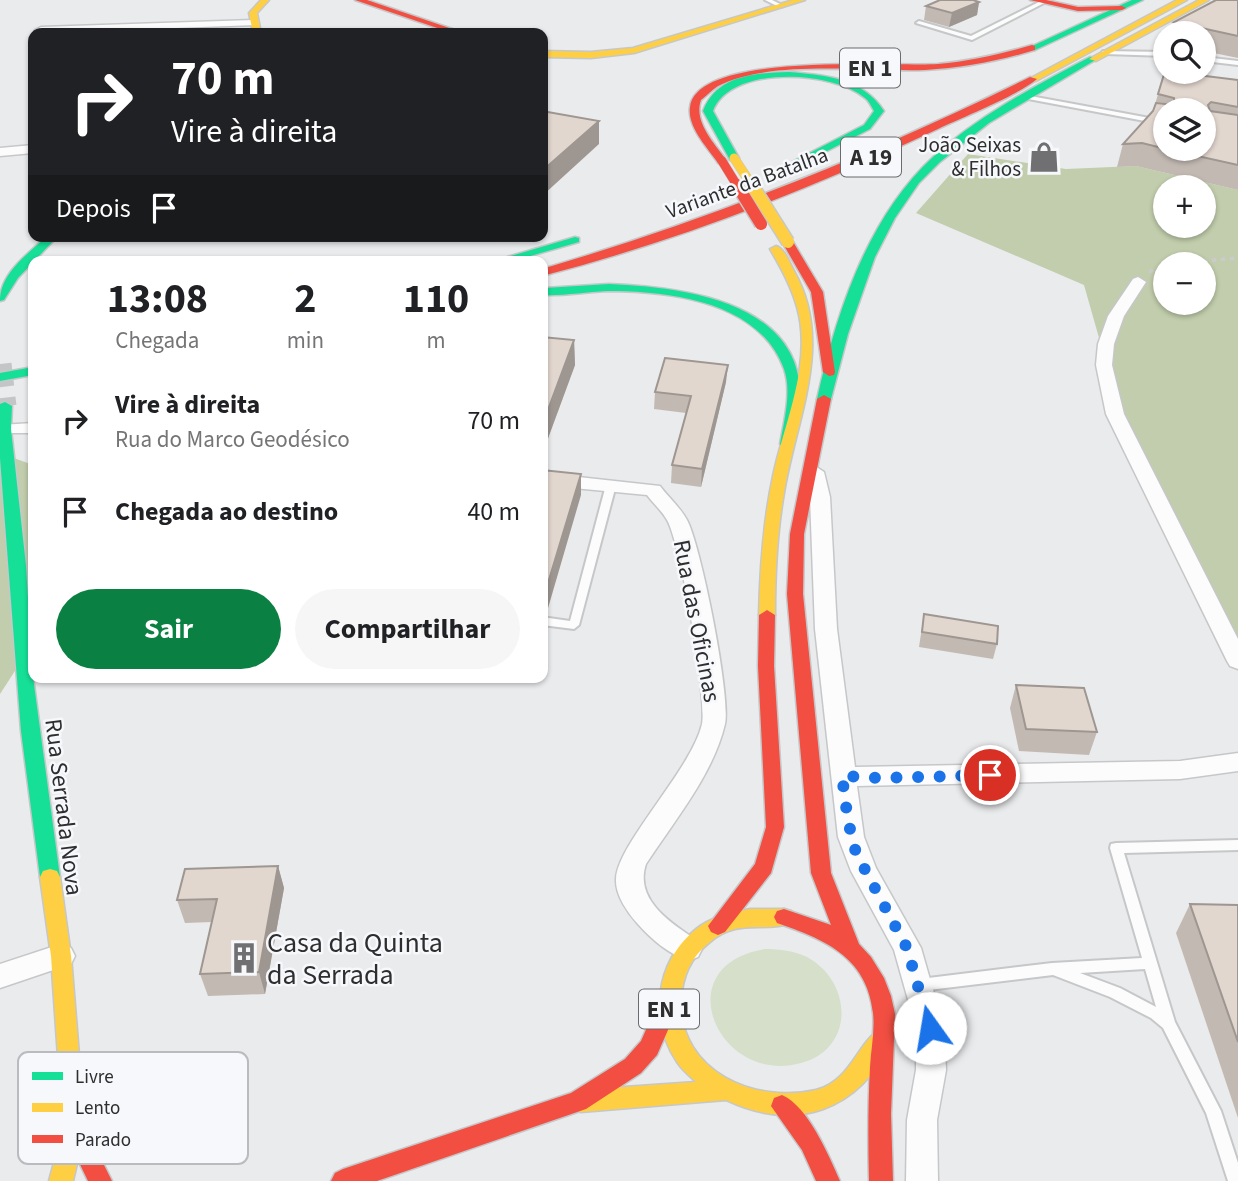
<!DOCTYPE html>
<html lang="pt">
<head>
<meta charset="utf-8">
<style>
	:root { --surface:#fff; --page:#f6f6f6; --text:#202124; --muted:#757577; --accent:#0b8043 }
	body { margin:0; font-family:"Source Sans 3",sans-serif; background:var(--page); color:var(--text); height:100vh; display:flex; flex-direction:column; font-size:26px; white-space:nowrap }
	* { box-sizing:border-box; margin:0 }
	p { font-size:23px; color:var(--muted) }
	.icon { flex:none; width:38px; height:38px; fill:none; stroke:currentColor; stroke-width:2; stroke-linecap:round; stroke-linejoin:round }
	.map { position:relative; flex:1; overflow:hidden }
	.drawer { position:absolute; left:28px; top:256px; width:520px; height:427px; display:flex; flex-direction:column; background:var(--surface); border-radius:14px; box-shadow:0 2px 5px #0004 }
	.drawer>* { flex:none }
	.top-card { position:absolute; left:28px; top:28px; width:520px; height:214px; border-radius:14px; box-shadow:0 2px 5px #0004; background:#202124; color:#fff; overflow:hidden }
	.tools { position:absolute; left:1153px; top:21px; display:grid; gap:14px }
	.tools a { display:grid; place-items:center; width:63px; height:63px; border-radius:50%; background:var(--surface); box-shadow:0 2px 5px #0004; font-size:35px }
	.pin { position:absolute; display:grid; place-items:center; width:60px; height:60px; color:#fff; margin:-30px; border:4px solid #fff; border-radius:50%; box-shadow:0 2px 7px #0007 }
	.me { position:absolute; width:77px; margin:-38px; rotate:347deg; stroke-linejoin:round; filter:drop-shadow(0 0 5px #0008) }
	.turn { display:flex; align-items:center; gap:24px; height:147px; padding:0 28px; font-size:32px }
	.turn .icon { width:91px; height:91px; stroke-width:2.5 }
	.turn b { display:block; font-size:49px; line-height:60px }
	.then { display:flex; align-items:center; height:66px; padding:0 28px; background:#0003; gap:14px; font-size:26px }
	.eta { display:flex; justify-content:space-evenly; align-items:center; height:119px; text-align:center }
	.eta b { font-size:42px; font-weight:700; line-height:49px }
	.cta { display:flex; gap:14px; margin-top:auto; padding:14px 28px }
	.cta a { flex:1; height:80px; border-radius:42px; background:var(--accent); color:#fff; font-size:28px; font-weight:700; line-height:80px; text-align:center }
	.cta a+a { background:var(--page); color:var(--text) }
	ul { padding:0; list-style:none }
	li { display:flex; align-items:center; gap:21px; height:91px; padding:0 28px }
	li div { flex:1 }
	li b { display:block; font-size:26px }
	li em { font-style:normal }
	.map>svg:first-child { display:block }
</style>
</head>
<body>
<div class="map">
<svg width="1238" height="1181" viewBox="0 0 1238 1181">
	<rect width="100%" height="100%" fill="#eaebed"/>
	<path fill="#d6dfca" d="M765,949C780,949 794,951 807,957C853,982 855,1049 801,1063C718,1086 665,965 765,949Z"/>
	<g fill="#c1cdac" fill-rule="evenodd">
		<path d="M968,154L1066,169L1136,166L1238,190V665L1121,415L1084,285L916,213ZM1166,187H1204V226H1166ZM1166,264H1204V303H1166Z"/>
		<path d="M0,453L33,465V643L0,694Z"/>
	</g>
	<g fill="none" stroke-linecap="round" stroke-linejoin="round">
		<path stroke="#c4c5c7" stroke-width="23" stroke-dasharray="23 11" stroke-linecap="butt" d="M0,364L5,406"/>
		<defs>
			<g id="lane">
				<path d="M765,0H772L784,6L779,7Z"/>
				<path d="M1041,1L1046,2L972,40L916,23L919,21L971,36Z"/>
				<path d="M1103,51L1166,52V56L1105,54L1102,52Z"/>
				<path d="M1204,57L1238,61V65L1204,61Z"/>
				<path d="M1025,95L1166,121V125L1023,98V96Z"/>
				<path d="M611,482L616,485L579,625L574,629L542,625V617L570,621L606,485Z"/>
				<path d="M1238,840V850L1124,853L1175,1022L1221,1111L1238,1163V1181H1228L1206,1113L1163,1028L1151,1018L1110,997L1053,975L920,991L915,989L913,985L915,981L920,979L1052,963L1142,958L1110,848L1111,844L1116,843ZM1145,969L1156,1007L1120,988L1080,973Z"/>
			</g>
			<g id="street">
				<path d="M253,20L257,21V25L43,33L35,30L41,27Z"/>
				<path d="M33,145V153L0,156V148Z"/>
				<path d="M1138,277L1146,282L1124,316L1114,344L1112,365L1124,414L1238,639V669L1230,666L1227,661L1106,414L1096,365L1098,344L1108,316L1133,279Z"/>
				<path d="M33,423V433H0V425Z"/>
				<path d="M815,466L824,472L830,497L837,629L855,767L1180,761L1238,753V771L1180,779L857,786L864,837L876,868L921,948L944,1028L946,1070L937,1120L938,1181H906L907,1120L916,1070V1028L894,950L851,871L838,837L815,629L810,497L806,472Z"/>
				<path d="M542,473L660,486C668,497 680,507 687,520C701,546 731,697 725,724C713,775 674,821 646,864C634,900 671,923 698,941L702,949L698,957L688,961C669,954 651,939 637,923C628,913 616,896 616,881C614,847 691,771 702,724C707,697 681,544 667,520C662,511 653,503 647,495L542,485Z"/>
				<path d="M61,944L71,948L75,956L71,964L0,988V964Z"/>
			</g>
			<g id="fast">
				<path d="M1132,0H1143L1035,50L1028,48Z"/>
				<path d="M1090,57L1097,59L989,123L940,162L919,183L895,218L875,257L848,334L831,399L829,402H819L817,399C836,314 867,218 933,157C979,115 1035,86 1090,57Z"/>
				<path d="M789,72C825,75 863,78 884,111L870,129L796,167L791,164L792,162L864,125L874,111C871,106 869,101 865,98C832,70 730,65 713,111L739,158L730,160L703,111C717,75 755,73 789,72Z"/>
				<path d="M47,236H58L18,278L4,300L0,301C0,273 28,254 47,236Z"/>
				<path d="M575,237L579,238V242L513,261H494Z"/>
				<path d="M609,284C679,287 799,300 800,394C800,410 799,432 792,447H782L780,444C784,421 792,392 784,369C759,301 669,291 607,291C586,292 563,296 542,295V289L545,288Z"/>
				<path d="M33,367V375L0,381V373Z"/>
				<path d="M5,402L12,406L11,429L26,566L33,677L60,877L57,883L50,885L43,883L40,877L21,731L0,458V404Z"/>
			</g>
			<g id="slow">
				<path d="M261,0H269L257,13L261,33H253L249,13Z"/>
				<path d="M793,0H805L634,53L591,58L542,57V51L591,52L633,48Z"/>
				<path d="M1177,0H1187L1036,81L1029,79Z"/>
				<path d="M1199,0H1209L1096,61L1089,59Z"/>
				<path d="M776,246C785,249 789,262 794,271C835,343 796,418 784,493C777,533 775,574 775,615L767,620L759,615C760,568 763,522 773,476C784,422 813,363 797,307C791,286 781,268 770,249Z"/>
				<path d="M50,869L57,871L60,877L71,956L85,1129L73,1181H49L63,1129L51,956L40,877L43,871Z"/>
				<path d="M750,909H784L791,911L794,917L791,923C763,933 738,918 710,942C690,958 682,977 681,1002C680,1072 755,1104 816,1090C852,1081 859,1038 881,1030L889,1033L892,1040C860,1111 796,1133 726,1100L581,1112L573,1109L570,1101L573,1093L581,1090L696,1082C690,1076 682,1070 677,1062C649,1020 655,963 695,930C710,917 731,913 750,909Z"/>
			</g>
			<g id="jam">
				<path d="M355,0H367L464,33H452Z"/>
				<path d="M1030,0H1046L1078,7L1122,6L1126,8L1122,10L1078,11Z"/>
				<path d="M1032,45L1035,46V50C999,61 962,68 925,70C866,72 770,59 718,86C712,90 706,96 701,100C693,122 715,144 727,161L722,164L718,163C708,148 687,127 690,107C697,51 895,67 938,64C970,61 1001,54 1032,45Z"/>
				<path d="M1030,77L1037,79C1015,97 965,116 938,129C811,189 678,241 542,276V269C711,219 872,155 1030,77Z"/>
				<path d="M784,240H792L823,292L835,372L834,375L829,376L823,372L811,292L782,242Z"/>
				<path d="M824,395L831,399L804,534L803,594L831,873L859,944L871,957L884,978L891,996L895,1014L891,1114L893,1181H869C868,1143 868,1105 870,1067C871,1049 875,1031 873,1013C867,956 823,939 777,923L774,917L777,911L784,909L831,925L811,873L787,594L790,534L817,399Z"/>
				<path d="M767,610L775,615L774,666L784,827L771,873L725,932L718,935L711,932L708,926L755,864L766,827L758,666L759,615Z"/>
				<path d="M668,996L676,998L679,1005L657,1055L641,1073L586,1109L377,1181H331L335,1173L343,1169L571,1093L625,1059L641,1041L660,998Z"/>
				<path d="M782,1095C808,1106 829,1156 840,1181H816L802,1150L771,1106L774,1098Z"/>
				<path d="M74,1118L82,1121L112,1181H88L63,1129L66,1121Z"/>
			</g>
		</defs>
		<use href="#lane" stroke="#c6c7c9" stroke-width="4"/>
		<use href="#street" stroke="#c6c7c9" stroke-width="3"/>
		<use href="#fast" stroke="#c6c7c9" stroke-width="3"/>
		<use href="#slow" stroke="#c6c7c9" stroke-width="3"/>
		<use href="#jam" stroke="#c6c7c9" stroke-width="3"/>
		<g stroke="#cbcbcc" stroke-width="3.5" stroke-dasharray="4.5 4.5" stroke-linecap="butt">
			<path d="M1167,264L1238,258"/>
			<path d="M1149,272L1166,265"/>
		</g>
		<use href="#lane" fill="#fcfcfc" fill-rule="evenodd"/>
		<use href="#street" fill="#fcfcfc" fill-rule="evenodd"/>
		<use href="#fast" fill="#16e098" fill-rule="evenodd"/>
		<use href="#slow" fill="#ffcf43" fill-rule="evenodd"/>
		<use href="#jam" fill="#f24e42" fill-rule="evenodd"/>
		<defs>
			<path id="slow-bridge-far1" d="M734,158L753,187"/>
			<path id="slow-bridge" d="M752,185L788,242"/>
			<path id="jam-bridge-far1" d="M722,161L738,187"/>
			<path id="jam-bridge" d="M737,185L761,224"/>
		</defs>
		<use href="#slow-bridge-far1" stroke="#c6c7c9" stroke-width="10" stroke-linecap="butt"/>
		<use href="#slow-bridge" stroke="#c6c7c9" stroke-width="15" stroke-linecap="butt"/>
		<use href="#jam-bridge-far1" stroke="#c6c7c9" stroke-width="10" stroke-linecap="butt"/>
		<use href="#jam-bridge" stroke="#c6c7c9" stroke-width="15" stroke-linecap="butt"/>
		<use href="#slow-bridge-far1" stroke="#ffcf43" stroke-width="9"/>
		<use href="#slow-bridge" stroke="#ffcf43" stroke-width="12"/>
		<use href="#jam-bridge-far1" stroke="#f24e42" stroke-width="9"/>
		<use href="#jam-bridge" stroke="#f24e42" stroke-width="12"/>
	</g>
	<g fill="#c2b9b2">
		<path d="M1238,0V58L1204,51V33H1171L1174,22Z"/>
		<path d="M979,2L977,15L949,27L924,20L926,6Z"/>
		<path d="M1165,71L1238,80V190L1136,166L1117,167L1123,144L1153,111Z"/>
		<path d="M542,337L574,340L575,365L547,441H542Z"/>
		<path d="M726,382L701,487L671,483L672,465L686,413L654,409L655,392Z"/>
		<path d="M924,614L997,644L993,659L919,647Z"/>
		<path d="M1016,685L1097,732L1089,755L1019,751L1010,708Z"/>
		<path d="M278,866L284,888L265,994L208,996L200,974L212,922L185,923L177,900Z"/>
		<path d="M1190,904L1238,905V1118L1176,933Z"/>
	</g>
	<g fill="#9e9691">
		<path d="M979,2L977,15L949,27L952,13Z"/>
		<path d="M599,121V144L542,196V171Z"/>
		<path d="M574,340L575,365L547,441L546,415Z"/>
		<path d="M728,365L726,382L701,487L702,469Z"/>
		<path d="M581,474V495L546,615L542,616V593Z"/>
		<path d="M278,866L284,888L265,994L259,972Z"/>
	</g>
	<g fill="#e2d7cf" stroke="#9e9691" stroke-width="2">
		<path d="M940,0H973L979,2L952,13L926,6Z"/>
		<path d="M1216,0H1238V36L1174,22Z"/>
		<path d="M1165,71L1166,72H1173L1238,80V107L1211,102L1208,105L1210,111L1238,115V165L1166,149H1204V110H1166V149L1142,143L1123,144L1153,111L1156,103L1174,105V98L1158,94Z"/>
		<path d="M542,111L599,121L542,171Z"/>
		<path d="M542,337L574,340L546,415H542Z"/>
		<path d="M665,358L728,365L702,469L672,465L691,396L655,392Z"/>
		<path d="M542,470L581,474L545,593H542Z"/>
		<path d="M924,614L998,626L997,644L922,632Z"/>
		<path d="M1016,685L1084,688L1097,732L1026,729Z"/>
		<path d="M278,866L259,972L200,974L217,899L177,900L185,869Z"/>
		<path d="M1190,904L1238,905V1042Z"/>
	</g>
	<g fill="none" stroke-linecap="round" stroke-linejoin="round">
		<path stroke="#1a73e8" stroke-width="12" stroke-dasharray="0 21.6" d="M930,1028L907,948L856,853L848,821L842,776L882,778L990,775"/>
	</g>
	<defs>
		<symbol id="shop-bare" viewBox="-9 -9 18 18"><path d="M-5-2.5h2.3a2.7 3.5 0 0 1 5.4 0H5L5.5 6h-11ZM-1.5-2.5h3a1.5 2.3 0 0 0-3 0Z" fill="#707072" stroke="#f6f8fb" stroke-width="2.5" paint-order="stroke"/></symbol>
		<symbol id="building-bare" viewBox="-9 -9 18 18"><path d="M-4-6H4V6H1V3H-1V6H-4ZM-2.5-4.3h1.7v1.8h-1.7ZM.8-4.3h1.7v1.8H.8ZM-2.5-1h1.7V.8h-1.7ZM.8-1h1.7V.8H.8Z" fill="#707072" stroke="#f6f8fb" stroke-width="2.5" paint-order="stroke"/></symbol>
	</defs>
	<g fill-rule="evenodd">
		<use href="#shop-bare" x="1022" y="135" width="44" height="44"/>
		<use href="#building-bare" x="222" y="936" width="44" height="44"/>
	</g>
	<g text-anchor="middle" stroke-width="5" stroke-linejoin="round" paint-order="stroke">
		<g font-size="21" fill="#2e2e2f" stroke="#f6f8fb" text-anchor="end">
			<text x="1021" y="152">João Seixas<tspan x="1021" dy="24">&amp; Filhos</tspan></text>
		</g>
		<g font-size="21" fill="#2e2e2f" stroke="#f6f8fb">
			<text transform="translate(747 183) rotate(-20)" y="7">Variante da Batalha</text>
		</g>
		<g fill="#f6f8fb" stroke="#6a6b6c" stroke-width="2">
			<rect x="840" y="48.5" width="60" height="39" rx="5"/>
			<rect x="841" y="137.5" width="60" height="39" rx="5"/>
			<rect x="639" y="989.5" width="60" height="39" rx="5"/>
		</g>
		<g font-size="23" font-weight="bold" fill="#2e2e2f">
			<text x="870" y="76">EN 1</text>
			<text x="871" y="165">A 19</text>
			<text x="669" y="1017">EN 1</text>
		</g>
		<g font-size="24" fill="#2e2e2f" stroke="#f6f8fb">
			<text transform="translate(697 621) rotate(79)" y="8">Rua das Oficinas</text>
			<text transform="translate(64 807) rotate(83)" y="8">Rua Serrada Nova</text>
		</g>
		<g font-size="28" fill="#2e2e2f" stroke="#f6f8fb" text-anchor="start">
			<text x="267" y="952">Casa da Quinta<tspan x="267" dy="32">da Serrada</tspan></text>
		</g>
	</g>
	<rect x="18" y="1052" width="230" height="112" rx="10" fill="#f6f8fb" stroke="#babbbe" stroke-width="2"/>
	<rect x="32" y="1072" width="31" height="8" fill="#16e098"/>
	<rect x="32" y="1103" width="31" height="9" fill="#ffcf43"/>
	<rect x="32" y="1135" width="31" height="8" fill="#f24e42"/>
	<g font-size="19" fill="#2e2e2f">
		<text x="75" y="1083">Livre</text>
		<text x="75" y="1114">Lento</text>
		<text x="75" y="1146">Parado</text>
	</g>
</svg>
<div class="tools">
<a><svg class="icon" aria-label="search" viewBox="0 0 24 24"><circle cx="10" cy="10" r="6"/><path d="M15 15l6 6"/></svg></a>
<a><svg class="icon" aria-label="layers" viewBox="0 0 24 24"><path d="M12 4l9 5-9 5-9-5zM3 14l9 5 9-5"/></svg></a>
<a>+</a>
<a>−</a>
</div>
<div class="pin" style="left:990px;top:775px;background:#d93025"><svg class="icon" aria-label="arrive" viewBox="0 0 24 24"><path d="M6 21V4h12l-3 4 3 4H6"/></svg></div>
<svg class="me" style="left:930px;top:1028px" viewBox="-20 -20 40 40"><circle r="19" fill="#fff"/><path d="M0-13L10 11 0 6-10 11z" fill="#1a73e8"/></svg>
<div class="top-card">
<div class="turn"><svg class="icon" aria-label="right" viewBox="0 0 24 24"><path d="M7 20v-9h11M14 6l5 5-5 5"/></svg><div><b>70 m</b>Vire à direita</div></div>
<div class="then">Depois<svg class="icon" aria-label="arrive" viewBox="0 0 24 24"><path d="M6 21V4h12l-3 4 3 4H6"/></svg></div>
</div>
<section class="drawer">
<div class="eta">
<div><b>13:08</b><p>Chegada</p></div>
<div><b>2</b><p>min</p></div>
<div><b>110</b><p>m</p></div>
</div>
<ul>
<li><svg class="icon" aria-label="right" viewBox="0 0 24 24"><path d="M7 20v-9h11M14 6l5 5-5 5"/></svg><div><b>Vire à direita</b><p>Rua do Marco Geodésico</p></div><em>70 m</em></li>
<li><svg class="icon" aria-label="arrive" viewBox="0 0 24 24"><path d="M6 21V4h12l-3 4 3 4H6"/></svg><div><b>Chegada ao destino</b></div><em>40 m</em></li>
</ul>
<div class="cta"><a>Sair</a><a>Compartilhar</a></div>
</section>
</div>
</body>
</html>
